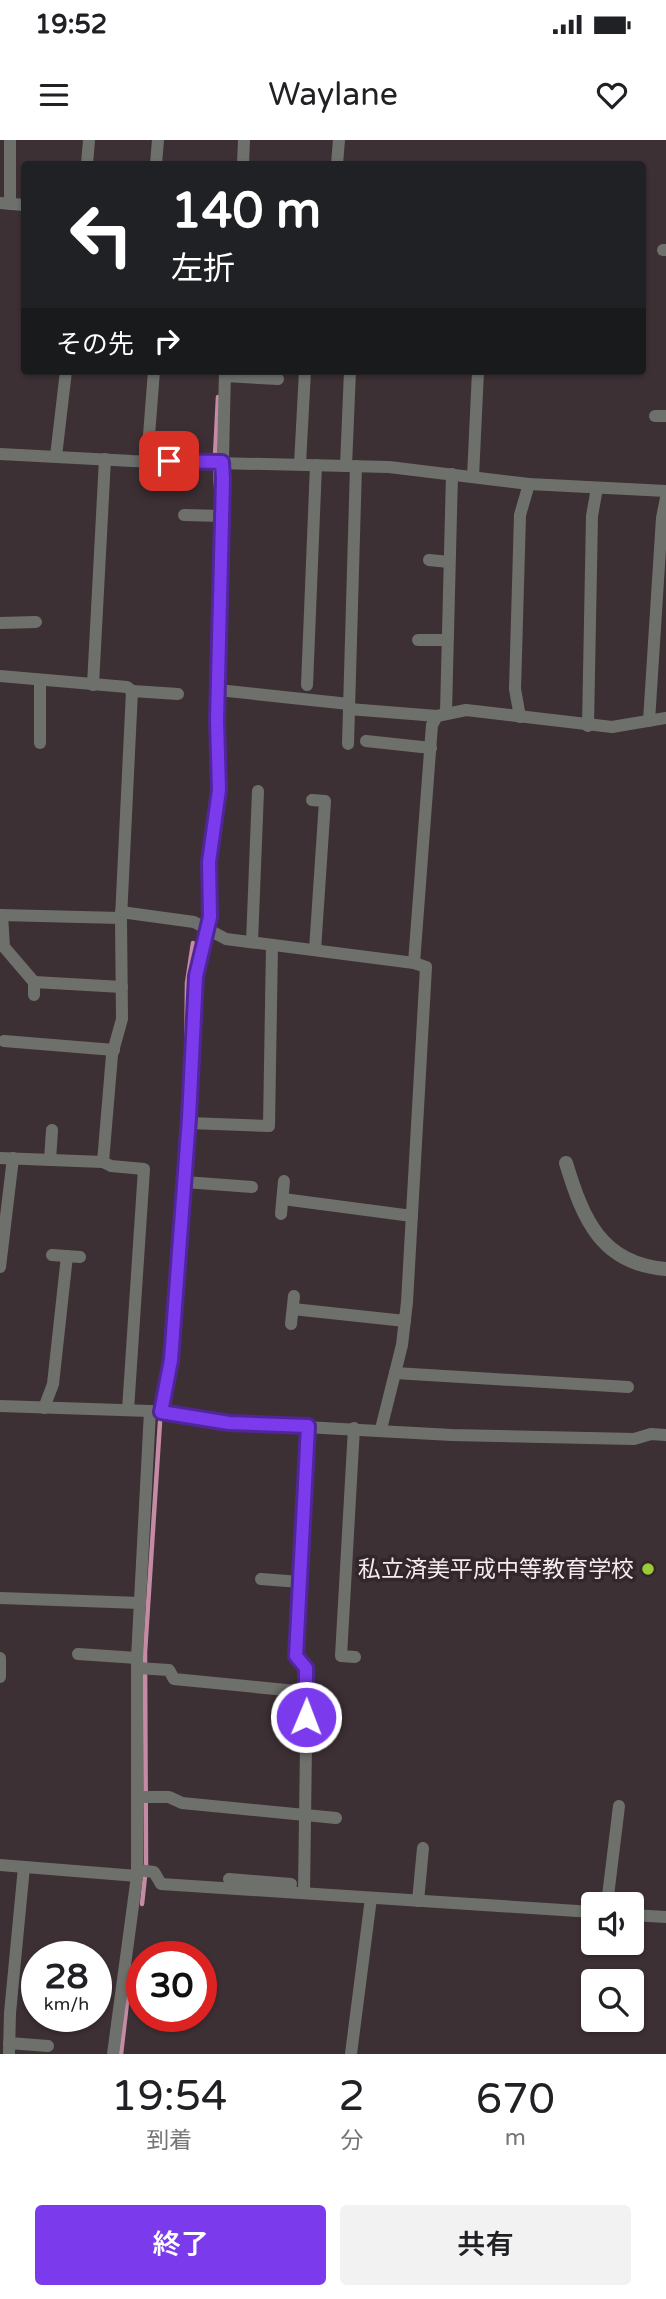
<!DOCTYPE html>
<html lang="ja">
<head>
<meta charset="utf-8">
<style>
	:root { --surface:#fff; --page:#f2f2f2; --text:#202124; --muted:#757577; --accent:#7c3aed }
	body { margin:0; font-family:"Varela Round","Noto Sans JP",sans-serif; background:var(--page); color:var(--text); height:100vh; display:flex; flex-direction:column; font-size:26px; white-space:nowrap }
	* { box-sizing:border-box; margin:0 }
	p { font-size:23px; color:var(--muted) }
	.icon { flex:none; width:38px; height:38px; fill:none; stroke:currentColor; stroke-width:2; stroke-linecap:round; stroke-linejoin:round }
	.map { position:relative; height:1914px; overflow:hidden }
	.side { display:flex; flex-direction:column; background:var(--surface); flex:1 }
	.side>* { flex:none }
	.top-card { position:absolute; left:21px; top:21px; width:625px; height:214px; border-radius:7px; box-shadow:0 2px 5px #0004; background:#202124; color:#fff; overflow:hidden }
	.tools { position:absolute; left:581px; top:1752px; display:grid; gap:14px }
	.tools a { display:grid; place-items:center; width:63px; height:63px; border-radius:7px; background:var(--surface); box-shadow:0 2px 5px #0004; font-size:35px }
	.speed { position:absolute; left:21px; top:1801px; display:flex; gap:14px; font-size:35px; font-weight:700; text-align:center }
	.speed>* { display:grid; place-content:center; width:91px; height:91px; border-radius:50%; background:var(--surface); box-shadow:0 2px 5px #0004; line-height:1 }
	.speed small { font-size:18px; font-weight:400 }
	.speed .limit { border:10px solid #d22; background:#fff; color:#111 }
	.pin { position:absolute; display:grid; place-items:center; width:60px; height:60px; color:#fff; margin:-30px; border-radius:14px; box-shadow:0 4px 10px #0006 }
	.me { position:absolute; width:77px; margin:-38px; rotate:1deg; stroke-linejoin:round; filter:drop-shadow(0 0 5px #0008) }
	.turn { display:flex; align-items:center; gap:24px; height:147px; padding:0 35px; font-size:32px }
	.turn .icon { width:91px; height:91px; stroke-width:2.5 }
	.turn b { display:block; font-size:49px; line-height:60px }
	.then { display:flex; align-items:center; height:66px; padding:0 35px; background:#0003; gap:14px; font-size:26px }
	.eta { display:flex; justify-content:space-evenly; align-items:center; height:119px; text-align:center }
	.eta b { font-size:42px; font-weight:600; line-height:49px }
	.button { display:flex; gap:14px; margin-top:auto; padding:14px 35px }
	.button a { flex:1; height:80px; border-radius:7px; background:var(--accent); color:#fff; font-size:28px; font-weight:600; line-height:80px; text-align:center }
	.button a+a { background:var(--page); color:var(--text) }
	.status { display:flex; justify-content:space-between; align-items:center; height:49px; padding:0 35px; background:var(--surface); direction:ltr }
	.status svg { height:19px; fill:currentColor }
	header { display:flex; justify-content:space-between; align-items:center; height:91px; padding:0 35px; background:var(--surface); font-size:32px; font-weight:600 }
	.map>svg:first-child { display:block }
</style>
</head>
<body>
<div class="status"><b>19:52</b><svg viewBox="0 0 49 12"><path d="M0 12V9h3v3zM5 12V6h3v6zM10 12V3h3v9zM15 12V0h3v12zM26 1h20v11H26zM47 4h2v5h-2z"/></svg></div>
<header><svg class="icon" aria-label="menu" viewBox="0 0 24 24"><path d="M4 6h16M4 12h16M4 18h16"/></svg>Waylane<svg class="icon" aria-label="heart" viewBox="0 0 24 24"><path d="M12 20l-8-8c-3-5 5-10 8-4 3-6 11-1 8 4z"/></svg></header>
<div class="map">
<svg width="666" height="1914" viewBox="0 0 666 1914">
	<rect width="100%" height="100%" fill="#3d3035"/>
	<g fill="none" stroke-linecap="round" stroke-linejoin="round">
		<g stroke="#c68ba4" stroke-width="4.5">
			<path d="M216,346L215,316L218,257"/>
			<path d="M186,938L187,843L193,803"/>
			<path d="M146,1725L145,1512L160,1282"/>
			<path d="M142,1764L145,1736"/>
			<path d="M121,1914L131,1828"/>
		</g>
		<g stroke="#6e716b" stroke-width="12">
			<path d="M10,0V64"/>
			<path d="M87,24L89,0"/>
			<path d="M156,24L158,0"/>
			<path d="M243,24L244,0"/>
			<path d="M337,24L339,0"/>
			<path d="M0,63L24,65"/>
			<path d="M663,110H666"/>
			<path d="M225,236L278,239"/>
			<path d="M655,276H666"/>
			<path d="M0,314L132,321L389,327L529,344L666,351"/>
			<path d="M56,316L66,231"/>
			<path d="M147,321L154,231"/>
			<path d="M300,324L305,231"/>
			<path d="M346,326L350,231"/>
			<path d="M473,337L478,231"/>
			<path d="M184,375L223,376"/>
			<path d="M429,420L449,422"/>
			<path d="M0,483L36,482"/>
			<path d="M418,500H446"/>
			<path d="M0,536L127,547L132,551L121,778L122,879L112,915L103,1022L0,1018"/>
			<path d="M93,545L105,319"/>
			<path d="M307,545L316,325"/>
			<path d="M218,550L349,564"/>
			<path d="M132,551L178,554"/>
			<path d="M349,569L437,576"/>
			<path d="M446,572L452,334"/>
			<path d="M520,577L515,549L520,375L529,344"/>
			<path d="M649,581L662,378L666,358"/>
			<path d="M588,586L592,376L597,348"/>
			<path d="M366,601L431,608"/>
			<path d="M40,603V540"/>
			<path d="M348,604L356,326"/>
			<path d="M312,660L325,661L315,810"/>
			<path d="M121,772L194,782L226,799L414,823L426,827L407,1162L402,1205L381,1289"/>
			<path d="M0,775L121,778"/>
			<path d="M2,775L4,807L34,842"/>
			<path d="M252,802L258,651"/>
			<path d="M414,823L432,585L437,576L466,570L612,587L666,578"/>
			<path d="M34,855V842L122,847"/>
			<path d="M4,901L114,910"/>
			<path d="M189,983L269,986L272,805"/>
			<path d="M50,1020L52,990"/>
			<path d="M103,1022L111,1026L144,1029L128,1270"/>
			<path d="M185,1042L252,1047"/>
			<path d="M283,1059L412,1076"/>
			<path d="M281,1074L284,1041"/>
			<path d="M52,1115L80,1117"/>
			<path d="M0,1127L13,1018"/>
			<path d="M293,1169L405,1181"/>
			<path d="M291,1184L294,1156"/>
			<path d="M395,1233L628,1247"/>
			<path d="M0,1266L150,1271L229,1283L452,1295L634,1299L651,1294L666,1295"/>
			<path d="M44,1268L53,1244L67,1116"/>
			<path d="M161,1272L171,1220L189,978L196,836L210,777L209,722L219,650L217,581L225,231"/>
			<path d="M354,1288L341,1516L355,1517"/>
			<path d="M261,1439L300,1442"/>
			<path d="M0,1458L140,1463"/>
			<path d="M78,1514L137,1518"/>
			<path d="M0,1518V1537"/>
			<path d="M137,1528L169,1530L174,1539L306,1552"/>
			<path d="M137,1657H169L182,1663L336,1678"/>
			<path d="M0,1725L137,1736V1518L150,1271"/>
			<path d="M138,1730L154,1732L161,1744L593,1772"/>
			<path d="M229,1739L291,1744"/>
			<path d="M304,1753L307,1533L296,1516L308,1286"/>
			<path d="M418,1761L423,1708"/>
			<path d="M607,1764L619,1666"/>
			<path d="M632,1775L666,1777"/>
			<path d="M9,1903L48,1906"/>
			<path d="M9,1914L10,1873L24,1727"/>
			<path d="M113,1914L137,1736"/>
			<path d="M351,1914L371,1758"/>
		</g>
		<path stroke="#6e716b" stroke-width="14" d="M566,1023C583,1079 601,1124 666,1129"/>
	</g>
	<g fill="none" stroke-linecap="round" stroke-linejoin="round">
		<defs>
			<path id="route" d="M169,321L222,322L223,339L217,580L219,650L209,722L210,777L196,836L189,978L171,1220L161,1272L229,1283L308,1286L296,1516L306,1528V1577"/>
		</defs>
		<use href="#route" stroke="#51269a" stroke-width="18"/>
		<use href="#route" stroke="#7c3aed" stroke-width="12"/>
	</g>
	<circle fill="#9acb34" stroke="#33262b" stroke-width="2.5" cx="648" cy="1429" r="7"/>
	<g text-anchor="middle" stroke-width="7" stroke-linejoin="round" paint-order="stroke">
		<g font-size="23" fill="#f3ebee" stroke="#33262b" text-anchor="end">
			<text x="634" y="1437">私立済美平成中等教育学校</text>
		</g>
	</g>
</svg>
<div class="tools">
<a><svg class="icon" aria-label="sound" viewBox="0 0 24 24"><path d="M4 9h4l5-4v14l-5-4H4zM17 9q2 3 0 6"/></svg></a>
<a><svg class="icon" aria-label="search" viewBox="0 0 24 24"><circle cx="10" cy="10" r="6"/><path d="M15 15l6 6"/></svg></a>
</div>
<div class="speed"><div>28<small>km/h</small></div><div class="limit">30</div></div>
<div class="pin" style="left:169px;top:321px;background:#d93025"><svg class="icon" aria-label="arrive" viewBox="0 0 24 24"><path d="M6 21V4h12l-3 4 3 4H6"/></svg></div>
<svg class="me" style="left:306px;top:1577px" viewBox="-20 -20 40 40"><circle r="17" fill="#7c3aed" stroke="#fff" stroke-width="3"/><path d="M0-11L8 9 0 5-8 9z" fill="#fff"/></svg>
<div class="top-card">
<div class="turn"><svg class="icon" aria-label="left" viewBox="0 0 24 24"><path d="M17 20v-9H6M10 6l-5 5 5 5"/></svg><div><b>140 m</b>左折</div></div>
<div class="then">その先<svg class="icon" aria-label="right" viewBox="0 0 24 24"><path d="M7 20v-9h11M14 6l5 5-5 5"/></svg></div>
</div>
</div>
<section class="side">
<div class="eta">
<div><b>19:54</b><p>到着</p></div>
<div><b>2</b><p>分</p></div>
<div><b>670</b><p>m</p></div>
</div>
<div class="button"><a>終了</a><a>共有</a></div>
</section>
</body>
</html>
